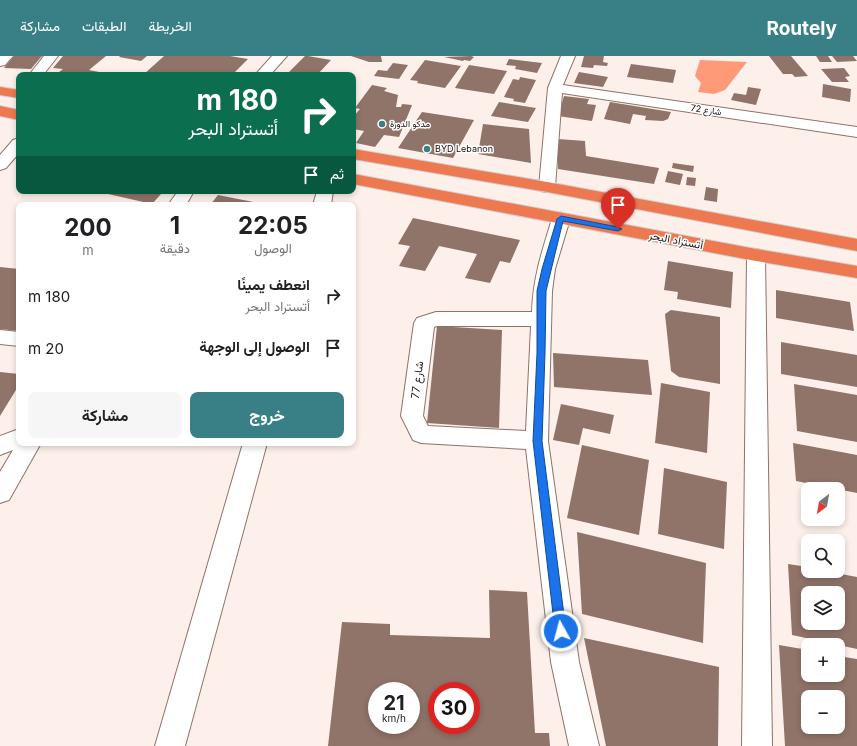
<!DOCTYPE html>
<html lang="ar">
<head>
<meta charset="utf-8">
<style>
	:root { --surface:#fff; --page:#f6f6f6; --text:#202124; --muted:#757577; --accent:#388086 }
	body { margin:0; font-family:Inter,Vazirmatn,sans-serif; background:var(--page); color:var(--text); direction:rtl; height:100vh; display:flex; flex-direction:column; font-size:15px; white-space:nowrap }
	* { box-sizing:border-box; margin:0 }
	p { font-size:13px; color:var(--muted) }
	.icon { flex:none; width:22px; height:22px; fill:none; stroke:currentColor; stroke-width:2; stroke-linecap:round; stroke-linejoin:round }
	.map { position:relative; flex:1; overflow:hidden; direction:ltr }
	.side { position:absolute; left:16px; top:146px; width:340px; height:244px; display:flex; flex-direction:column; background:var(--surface); border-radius:8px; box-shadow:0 2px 6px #0003; direction:rtl }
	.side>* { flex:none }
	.banner { position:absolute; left:16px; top:16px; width:340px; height:122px; border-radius:8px; box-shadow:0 2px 6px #0003; direction:rtl; background:#0b6e4f; color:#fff; overflow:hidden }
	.needle { width:26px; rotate:211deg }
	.fabs { position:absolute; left:801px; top:426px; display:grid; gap:8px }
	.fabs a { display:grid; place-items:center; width:44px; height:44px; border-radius:8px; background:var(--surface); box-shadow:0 2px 6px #0003; font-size:20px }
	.speed { position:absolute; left:368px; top:626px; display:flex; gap:8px; font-size:20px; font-weight:700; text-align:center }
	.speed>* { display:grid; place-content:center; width:52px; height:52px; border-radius:50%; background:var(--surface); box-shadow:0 2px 6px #0003; line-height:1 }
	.speed small { font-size:10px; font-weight:400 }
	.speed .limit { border:6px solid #d22; background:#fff; color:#111 }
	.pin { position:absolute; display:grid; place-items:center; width:34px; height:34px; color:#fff; margin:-41px -17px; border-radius:50% 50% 50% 0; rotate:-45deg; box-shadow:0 0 4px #0007 }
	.pin .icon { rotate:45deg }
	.me { position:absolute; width:44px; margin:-22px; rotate:353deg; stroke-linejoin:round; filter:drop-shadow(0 0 3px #0008) }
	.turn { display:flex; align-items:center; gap:14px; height:84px; padding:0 12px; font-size:18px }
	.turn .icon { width:52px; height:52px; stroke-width:2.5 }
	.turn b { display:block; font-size:28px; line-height:34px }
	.then { display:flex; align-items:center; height:38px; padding:0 12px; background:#0003; gap:8px; font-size:15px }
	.eta { display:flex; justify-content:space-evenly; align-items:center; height:68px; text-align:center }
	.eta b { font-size:24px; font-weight:700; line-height:28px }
	.action { display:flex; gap:8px; margin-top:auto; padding:8px 12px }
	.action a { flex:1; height:46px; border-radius:8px; background:var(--accent); color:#fff; font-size:16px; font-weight:700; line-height:46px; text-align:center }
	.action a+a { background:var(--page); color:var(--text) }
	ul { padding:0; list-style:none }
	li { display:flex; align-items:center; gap:12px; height:52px; padding:0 12px }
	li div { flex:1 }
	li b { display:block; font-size:15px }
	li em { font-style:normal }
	header { display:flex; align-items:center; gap:24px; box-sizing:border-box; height:56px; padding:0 20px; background:var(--accent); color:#fff }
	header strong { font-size:19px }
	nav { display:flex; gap:22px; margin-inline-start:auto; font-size:14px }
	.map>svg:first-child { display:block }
</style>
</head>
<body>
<header>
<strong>Routely</strong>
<nav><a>الخريطة</a><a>الطبقات</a><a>مشاركة</a></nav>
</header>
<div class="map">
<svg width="857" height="690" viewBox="0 0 857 690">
	<rect width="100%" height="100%" fill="#fdf0eb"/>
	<path fill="#fe9a78" d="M700,4L747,6L725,34L714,38L698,36L701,27L695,20Z"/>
	<g fill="#907369" fill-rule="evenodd">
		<path d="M14,0H42L31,13L4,12Z"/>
		<path d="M63,0H106L89,14L115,19H55L63,13L53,12Z"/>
		<path d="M120,0H147L141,5L119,1Z"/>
		<path d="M164,0H230L248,3L232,19H143Z"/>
		<path d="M305,0H308L331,4L317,19H303L289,16Z"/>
		<path d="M351,0H381L382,6H369Z"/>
		<path d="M471,0L474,1L470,5L464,4L463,5L444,1Z"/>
		<path d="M584,0H604L603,6L608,7L607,10L594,9L593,12L581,11Z"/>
		<path d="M769,0H791L808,20L795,21L792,18H783Z"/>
		<path d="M816,0H828L832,6H820Z"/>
		<path d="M832,0H853L857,5L837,6Z"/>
		<path d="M509,3L542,7L537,17L515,13L516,10L506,9Z"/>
		<path d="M425,4L461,10L445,32L417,27L418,25L410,24Z"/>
		<path d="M393,7L408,9L399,23L374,20L378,14L387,15Z"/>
		<path d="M631,8L676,14L673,27L627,21Z"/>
		<path d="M469,9L507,15L494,38L455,32Z"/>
		<path d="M844,12L850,20L845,21L849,26H832L821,13Z"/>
		<path d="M579,16L608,21L603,31L574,27Z"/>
		<path d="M520,21L536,24L525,47L513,45L514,43L504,41L513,23L519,24Z"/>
		<path d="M823,28L851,33L850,46L822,41Z"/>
		<path d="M372,29L387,32L384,35L398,39L396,51H401L402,48L412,49L399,81L384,79L375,91L356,87L364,75L353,73V61L360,53L355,52Z"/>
		<path d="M748,31L761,33L756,49L731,44L734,37L746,39Z"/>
		<path d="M564,40L589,43L587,48L596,49L592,65L558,60Z"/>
		<path d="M499,46L536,52L528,66L491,60Z"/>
		<path d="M610,46L671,56L668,63L663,65L645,64L646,60L633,58L630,68L604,63Z"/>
		<path d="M422,56L474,64L453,102L398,92Z"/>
		<path d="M483,68L529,73L531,107L478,98Z"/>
		<path d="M558,83L585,85L586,100L659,112L654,128L558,113Z"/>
		<path d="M673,107L694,110L693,116L672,112Z"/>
		<path d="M668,115L683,118L680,129L665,126Z"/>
		<path d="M687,121L696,122L695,130L686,129Z"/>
		<path d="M706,131L718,133L717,146L704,144Z"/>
		<path d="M95,135H153L152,136L161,138L152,148Z"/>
		<path d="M218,139L263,148V149H210Z"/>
		<path d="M413,162L520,184L510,207L500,205L490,227L465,222L477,198L439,190L425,215L399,210L410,190L398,188Z"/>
		<path d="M668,205L733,216L731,252L677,243L678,236L664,234Z"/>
		<path d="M0,211L19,213V275L0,273Z"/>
		<path d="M776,234L850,246L854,275L776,262Z"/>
		<path d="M671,254L720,261V328L679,321L671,315L665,258Z"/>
		<path d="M437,270L502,274L499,372L427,367Z"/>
		<path d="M781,286L857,299V331L781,318Z"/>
		<path d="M553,297L648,304L652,339L554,331Z"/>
		<path d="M0,316L19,318V329L0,360Z"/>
		<path d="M661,327L710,336L707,397L655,387Z"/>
		<path d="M794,328L857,339V386L797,375Z"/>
		<path d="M561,348L614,359L610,378L583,372L579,389L553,384Z"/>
		<path d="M793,387L857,399V437L796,425Z"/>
		<path d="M582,389L649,404L639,479L567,462Z"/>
		<path d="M664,412L727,426L724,493L658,478Z"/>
		<path d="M577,476L706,507L703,587L582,558Z"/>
		<path d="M788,508L808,511V515H825L857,521V593L792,579ZM808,537H838V567H808Z"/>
		<path d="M489,534L527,536L535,677H549L550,690H328L342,566L390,568V579L490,582ZM377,635H411V669H377ZM437,635H471V669H437Z"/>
		<path d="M584,582L719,611L718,690H606Z"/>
		<path d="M779,589L808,594V619H838V600L857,603V690H785ZM808,641H838V671H808Z"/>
	</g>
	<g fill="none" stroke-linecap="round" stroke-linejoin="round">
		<defs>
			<g id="minor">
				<path d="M0,0H13L5,9L0,10Z"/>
				<path d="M44,0H58L43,19H29Z"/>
				<path d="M272,0H287L270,19H255Z"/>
				<path d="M561,0H575L563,29L857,71V81L562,37L555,131L553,135L547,136L541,135L539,131L548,32Z"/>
				<path d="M19,82V97L6,112L0,114V99L13,84Z"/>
				<path d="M178,135H194L186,149H168Z"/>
				<path d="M317,135H333L331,149H313Z"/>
				<path d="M561,158L567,159L570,163L555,213L552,235L548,385L579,606L599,690H569L551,606L526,393L421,387L413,384L401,360L414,267L417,262L436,256H532C533,222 542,195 552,163L555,159ZM437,270H531L526,375L428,370L423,360L434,271Z"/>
				<path d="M756,193L763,195L765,199L772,690H742L747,199L749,195Z"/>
				<path d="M0,274L19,276V290L0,288Z"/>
				<path d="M19,373V387H41L9,444L0,447V416L13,394L0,399V380Z"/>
				<path d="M243,387H267L185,690H155Z"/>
			</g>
			<g id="highway">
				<path d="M0,31L19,34V42L0,39Z"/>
				<path d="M0,50L19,54V64L0,60Z"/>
				<path d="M353,93L547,126L857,183V195L547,136L353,103Z"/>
				<path d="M353,118L756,193L857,210V222L756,205L353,128Z"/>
			</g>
		</defs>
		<use href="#minor" stroke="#8f7268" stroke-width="2"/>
		<use href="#highway" stroke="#d1cfcf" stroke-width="2"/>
		<use href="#minor" fill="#fff" fill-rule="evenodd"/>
		<use href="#highway" fill="#ee7950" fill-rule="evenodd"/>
	</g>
	<path fill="#1a73e8" stroke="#114b97" d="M561,160L618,171L622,173L618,175L563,165L546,235L545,297L542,385L566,575L565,578L561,580L557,578L555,575L533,385L537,297V235L542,213L557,163Z"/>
	<g fill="#388086" stroke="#fff" stroke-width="1.5">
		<circle cx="382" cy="68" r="4"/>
		<circle cx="427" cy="93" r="4"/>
	</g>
	<g text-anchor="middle" stroke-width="3" stroke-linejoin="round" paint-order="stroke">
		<g font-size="9" fill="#1b100d" stroke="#fff">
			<text transform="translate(706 54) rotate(8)" y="3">شارع 72</text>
		</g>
		<g font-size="9" fill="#1b100d" stroke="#fff" text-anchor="start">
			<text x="390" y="71">مدكو الدورة</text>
			<text x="435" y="96">BYD Lebanon</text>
		</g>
		<g font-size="11" fill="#1b100d" stroke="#fff">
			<text transform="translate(676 184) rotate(11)" y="4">أتستراد البحر</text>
			<text transform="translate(417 324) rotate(-83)" y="4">شارع 77</text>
		</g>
	</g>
</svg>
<div class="fabs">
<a><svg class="needle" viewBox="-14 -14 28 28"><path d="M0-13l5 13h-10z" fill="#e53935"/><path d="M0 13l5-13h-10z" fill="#757577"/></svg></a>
<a><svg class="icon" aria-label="search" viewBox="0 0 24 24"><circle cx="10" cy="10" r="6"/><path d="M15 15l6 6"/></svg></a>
<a><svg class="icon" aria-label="layers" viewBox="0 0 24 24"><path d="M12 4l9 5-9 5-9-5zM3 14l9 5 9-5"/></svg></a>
<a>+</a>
<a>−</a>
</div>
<div class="speed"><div>21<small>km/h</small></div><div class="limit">30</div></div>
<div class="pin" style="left:618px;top:173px;background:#d93025"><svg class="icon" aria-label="arrive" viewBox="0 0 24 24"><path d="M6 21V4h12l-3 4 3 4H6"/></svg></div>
<svg class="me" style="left:561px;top:575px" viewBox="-20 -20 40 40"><circle r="17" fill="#1a73e8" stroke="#fff" stroke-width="3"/><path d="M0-11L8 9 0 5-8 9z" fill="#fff"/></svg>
<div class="banner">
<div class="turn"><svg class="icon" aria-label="right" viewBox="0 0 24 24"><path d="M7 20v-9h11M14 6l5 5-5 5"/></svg><div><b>180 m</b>أتستراد البحر</div></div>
<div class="then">ثم<svg class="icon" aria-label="arrive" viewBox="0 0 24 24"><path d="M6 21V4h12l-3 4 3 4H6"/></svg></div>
</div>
<section class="side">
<div class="eta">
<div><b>22:05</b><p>الوصول</p></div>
<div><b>1</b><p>دقيقة</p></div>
<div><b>200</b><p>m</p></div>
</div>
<ul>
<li><svg class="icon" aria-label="right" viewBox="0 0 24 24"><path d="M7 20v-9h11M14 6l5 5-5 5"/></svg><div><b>انعطف يمينًا</b><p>أتستراد البحر</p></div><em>180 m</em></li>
<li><svg class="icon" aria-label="arrive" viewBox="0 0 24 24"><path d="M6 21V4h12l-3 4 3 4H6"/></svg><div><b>الوصول إلى الوجهة</b></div><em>20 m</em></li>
</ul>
<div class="action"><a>خروج</a><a>مشاركة</a></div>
</section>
</div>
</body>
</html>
